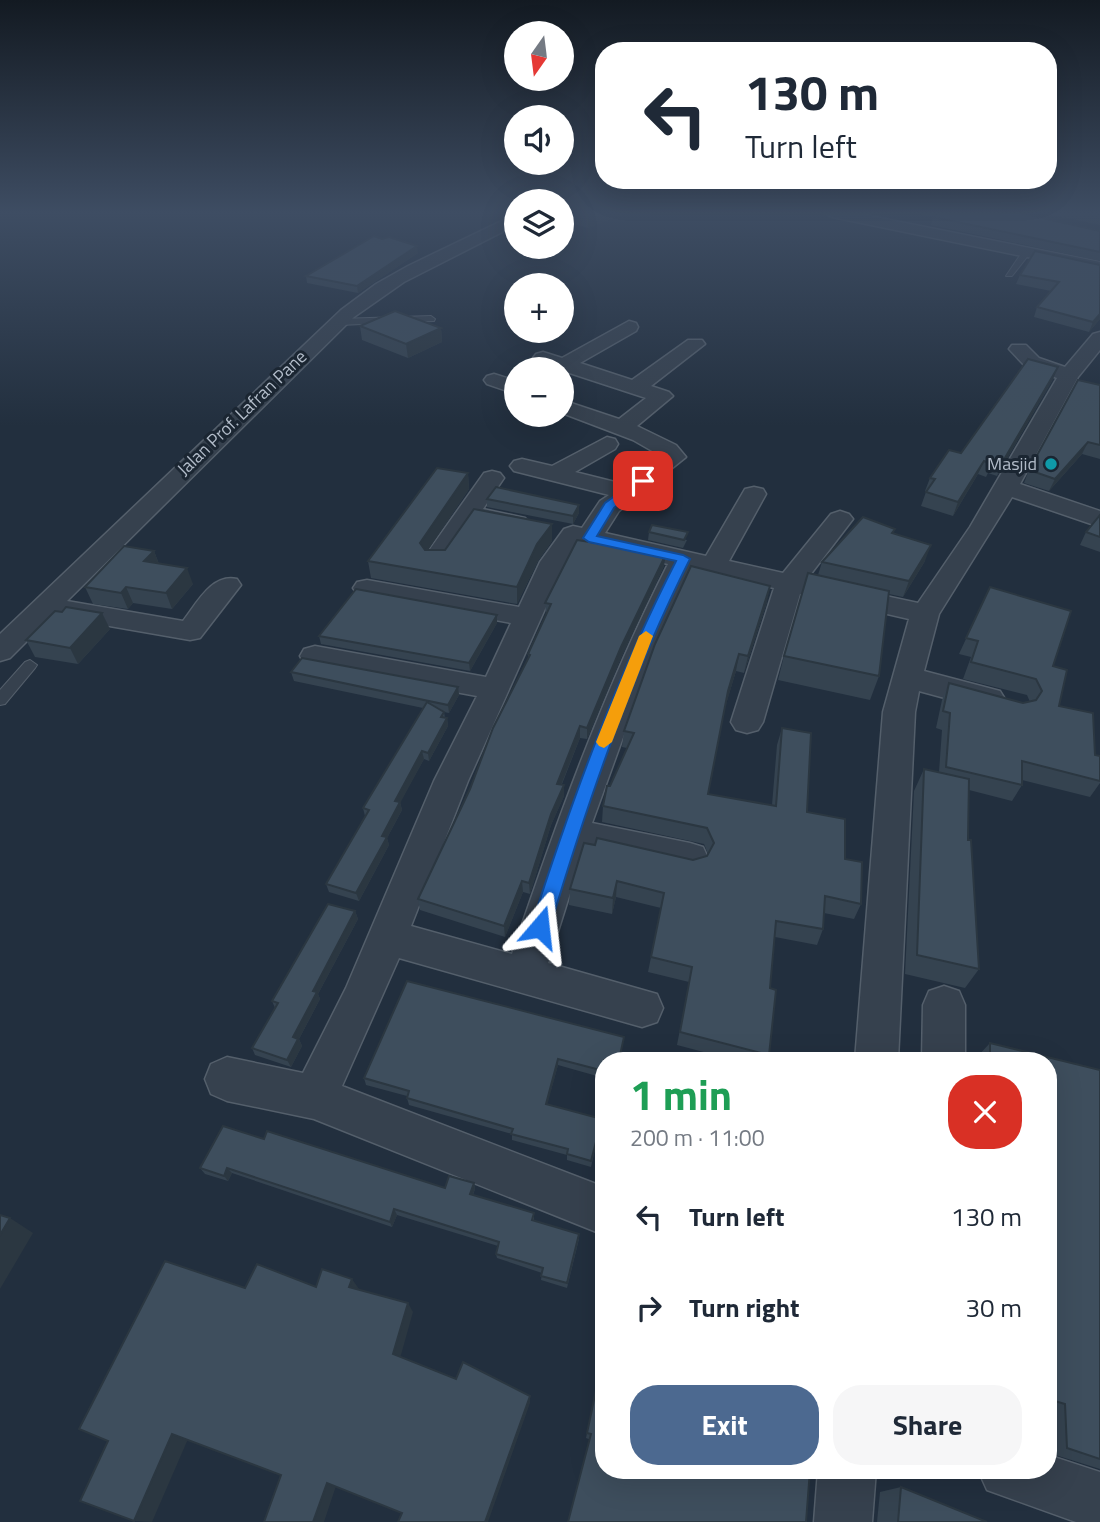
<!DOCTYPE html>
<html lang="en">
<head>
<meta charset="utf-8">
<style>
	:root { --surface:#fff; --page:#f6f6f7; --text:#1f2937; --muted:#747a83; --accent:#4c6990 }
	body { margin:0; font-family:"Titillium Web",sans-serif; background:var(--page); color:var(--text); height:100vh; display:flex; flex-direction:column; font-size:26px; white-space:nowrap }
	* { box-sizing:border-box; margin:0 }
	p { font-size:23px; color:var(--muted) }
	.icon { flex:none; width:38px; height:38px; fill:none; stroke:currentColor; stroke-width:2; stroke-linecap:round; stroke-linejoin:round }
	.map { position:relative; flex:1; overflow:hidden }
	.details { position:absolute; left:595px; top:1052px; width:462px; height:427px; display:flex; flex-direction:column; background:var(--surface); border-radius:28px; box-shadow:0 7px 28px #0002 }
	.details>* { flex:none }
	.top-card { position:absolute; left:595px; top:42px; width:462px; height:147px; border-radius:28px; box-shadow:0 7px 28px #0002; background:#fff; color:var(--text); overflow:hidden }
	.needle { width:46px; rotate:194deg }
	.buttons { position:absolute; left:504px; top:21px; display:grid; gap:14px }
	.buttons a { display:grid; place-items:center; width:70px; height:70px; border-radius:50%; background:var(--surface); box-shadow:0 7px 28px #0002; font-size:35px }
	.pin { position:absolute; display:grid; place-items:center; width:60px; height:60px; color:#fff; margin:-30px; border-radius:14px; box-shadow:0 4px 10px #0006 }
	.me { position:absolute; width:77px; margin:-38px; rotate:17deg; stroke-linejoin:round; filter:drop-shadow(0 0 5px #0008) }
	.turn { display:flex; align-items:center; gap:24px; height:147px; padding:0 35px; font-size:32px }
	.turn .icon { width:91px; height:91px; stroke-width:2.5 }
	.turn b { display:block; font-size:49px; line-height:60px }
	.round { display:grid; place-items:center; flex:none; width:74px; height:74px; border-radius:28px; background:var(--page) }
	.headline { display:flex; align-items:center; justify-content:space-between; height:119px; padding:0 35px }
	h1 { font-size:42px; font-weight:700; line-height:52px; color:#1e9e55 }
	.button { display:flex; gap:14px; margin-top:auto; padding:14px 35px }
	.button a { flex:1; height:80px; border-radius:28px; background:var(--accent); color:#fff; font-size:28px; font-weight:700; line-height:80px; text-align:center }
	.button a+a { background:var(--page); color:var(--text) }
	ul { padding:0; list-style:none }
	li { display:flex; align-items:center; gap:21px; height:91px; padding:0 35px }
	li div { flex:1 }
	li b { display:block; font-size:26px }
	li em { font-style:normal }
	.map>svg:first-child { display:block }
</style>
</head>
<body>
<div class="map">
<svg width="1100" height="1522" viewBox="0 0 1100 1522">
	<rect width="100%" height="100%" fill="#222f3e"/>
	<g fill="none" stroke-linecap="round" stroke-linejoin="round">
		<defs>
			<g id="lane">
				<path d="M1023,251L1030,253L1012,276H1006Z"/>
				<path d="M431,316L435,319L434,321L339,325L335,322L339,319Z"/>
				<path d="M30,660L37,665L35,668L5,704L0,705V690L25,662Z"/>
			</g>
			<g id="street">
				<path d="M825,213H855L1100,262V272L832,217Z"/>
				<path d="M516,214V225L404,282L354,317L67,601L183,621C197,603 212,573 237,579L241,585L200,638L190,640L52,616L10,658L0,661V634L341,310L376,284L408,266Z"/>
				<path d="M629,321L636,323L638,327L636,331L580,363L632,380L688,340H702L705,344L651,386L669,392L673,396L637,426L676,445L686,457L619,511L605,533L706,556L745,489L754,487L763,489L766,494L729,561L783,573L831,514L840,511L849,514L853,519L807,579L918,603L970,527L1057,378L1025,366L1009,349L1012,345H1026L1039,358L1065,367L1093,334L1100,332V350L1078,377L1020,484L1100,511V527L1012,497L939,614L924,671L1000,691L1005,699L1000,707L989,710L919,691L915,712L898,1060H855L883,712L909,619L800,594L763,722L758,730L747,733L736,730L731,722L774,588L692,569L651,660L592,823L690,843L703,847L708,858L703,869L690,873L584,849L548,963L657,994L663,1008L657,1022L642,1027L399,958L342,1086L604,1187V1235L314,1119L227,1101L211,1094L205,1079L211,1064L227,1057L303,1073L346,988L434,781L477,696L315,666L304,663L300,656L304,649L315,646L486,677L511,623L367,596L357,594L353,588L357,582L367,580L519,607L540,562L564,529L573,526L582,528L600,501L609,495L514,471L510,466L514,461L522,459L552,466L607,437L615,439L618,444L615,449L575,472L623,484L661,456L633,440L562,413V400L619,419L646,398L536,362L533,358L536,354L543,352L562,358ZM579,543L668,564C604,690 557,820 512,954L411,926L468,781L566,562Z"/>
				<path d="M494,374L516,381V394L487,384L484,380L487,376Z"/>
				<path d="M492,471L500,473L504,478L483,509L525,518L529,523L525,528L516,531L474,523L446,564L437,566L428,564L424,558L428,552L484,473Z"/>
				<path d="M944,986L959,991L965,1005V1060H922L923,1005L929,991Z"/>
				<path d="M1048,1455L1100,1472V1522H1076L987,1490L978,1470H1048Z"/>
				<path d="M818,1470H876L872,1522H814Z"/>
			</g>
		</defs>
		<use href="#lane" stroke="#545f6b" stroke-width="2"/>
		<use href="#street" stroke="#545f6b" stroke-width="3"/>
		<use href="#lane" fill="#36414e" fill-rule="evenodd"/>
		<use href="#street" fill="#36414e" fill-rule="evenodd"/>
	</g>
	<g fill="#354350">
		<path d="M562,213H626L588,228L562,221Z"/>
		<path d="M915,213H1020L1100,231V261L931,225L933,217Z"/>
		<path d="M1042,213H1093L1100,215V225Z"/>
		<path d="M382,239L418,253L358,293L307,283L306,276Z"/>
		<path d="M1100,265V319L1089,332L1034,317L1037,307L1051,291L1016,284L1020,275Z"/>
		<path d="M360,326L441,328L442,342L408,358L362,340Z"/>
		<path d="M1058,367L1053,379L997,476L988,473L986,477L978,474L953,516L921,506L926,492L925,491L930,478L961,453Z"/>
		<path d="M1100,385V459L1082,454L1049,491L1024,483L1029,470Z"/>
		<path d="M468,473L469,489L428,550H445L552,541L538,561L517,604L371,578L368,561Z"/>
		<path d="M487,499L579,505V513L573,524L487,507Z"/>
		<path d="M1100,515V552L1080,545L1086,532Z"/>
		<path d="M895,529L893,533L925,561L903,597L889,594L879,676L870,700L778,680L784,656L818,575L822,562Z"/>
		<path d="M649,532L687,540L683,548L648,540Z"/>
		<path d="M154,551L159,564L193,584L172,609L133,603L128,609L93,604L85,587Z"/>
		<path d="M664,566L621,658L587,739L580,738L562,784L564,785V796L551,825L530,894L523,892L505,937L420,910L418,899L470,789L528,659V654L546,615L545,603Z"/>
		<path d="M990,587L1053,666L1059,706L1095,755L1100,756V783L1090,797L1022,780V785L1012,801L969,790L968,840L979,969L965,988L905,974L914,791L924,769L939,772L942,730L936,728L942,700L949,683L1023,703L1030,702L1027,695L963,679L971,657L959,654Z"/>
		<path d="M767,602L744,673L736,671L725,707L708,794L772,805L777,745L782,728L807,812L845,859L861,904L854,919L824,913L823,929L817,945L775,937L770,988L769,1055L767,1060H734L677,1045L689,982L648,972L661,908L616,897L612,914L569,905L570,889L595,845L693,860L707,856L708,854L704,844L602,822L603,806L610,786L627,748L622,747L624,731Z"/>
		<path d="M497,623L470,671L321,644L319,636Z"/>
		<path d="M110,629L78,664L35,657L26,640Z"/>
		<path d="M291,672L458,687L459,695L449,713L444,712L445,718H447L448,726L429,761L424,759L400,802L402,810L387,838L389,845L359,901L329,892L326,884L365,816L363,808L423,708L294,681Z"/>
		<path d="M355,911L358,919L318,994L320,999L299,1039L302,1046L291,1067L255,1055L252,1048L275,1008L272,1001Z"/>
		<path d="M990,1043L1100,1070V1469L1049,1453L1048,1060H978L977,1057Z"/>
		<path d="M623,1044L604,1060V1078L558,1065L547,1104L602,1119L591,1167L567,1160V1155L512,1140V1134L409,1105L407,1098V1096L366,1085L364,1078Z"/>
		<path d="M264,1139L445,1188L474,1183L475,1189L473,1195L534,1213V1220L579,1239L567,1288L541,1280L542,1273L497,1258L496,1254L498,1246L397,1215L392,1227L232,1173L228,1181L205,1174L200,1168Z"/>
		<path d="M600,1370L806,1522L586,1438Z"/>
		<path d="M901,1487L987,1522H877L880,1492Z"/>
	</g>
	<g fill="#2b3741">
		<path d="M589,213H626L588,228V214Z"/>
		<path d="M417,246L418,253L358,293L357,286Z"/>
		<path d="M1100,314V319L1089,332L1093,322Z"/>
		<path d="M441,328L442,342L408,358L406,344Z"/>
		<path d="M1058,367L1053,379L997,476L1002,463Z"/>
		<path d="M1088,442L1082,454L1049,491L1055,479Z"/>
		<path d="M984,461L978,474L953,516L958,502Z"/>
		<path d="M468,473L469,489L422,559L420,543Z"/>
		<path d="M579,505V513L573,524V516Z"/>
		<path d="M552,524V541L538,561L517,604V587L537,544Z"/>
		<path d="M931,545L925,561L903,597L909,581Z"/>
		<path d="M154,551L160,567L144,561Z"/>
		<path d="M666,554L664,566L621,658L587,739V728L621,647Z"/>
		<path d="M187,568L193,584L172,609L166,593Z"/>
		<path d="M770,586L767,602L744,673L748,656Z"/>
		<path d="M126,587L133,603L128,609L121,593Z"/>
		<path d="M102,613L110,629L78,664L70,648Z"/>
		<path d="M497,615V623L470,671L469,663Z"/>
		<path d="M739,654L736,671L725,708L728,691Z"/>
		<path d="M458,687L459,695L449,713L448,705Z"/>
		<path d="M447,718L448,726L429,761L428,753Z"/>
		<path d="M580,726V738L557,795V784Z"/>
		<path d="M422,751L424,759L397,809L395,801Z"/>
		<path d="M564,785V796L551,825L530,894L529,883L551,814Z"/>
		<path d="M400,802L402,810L387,838L389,845L359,901L356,893L382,836Z"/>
		<path d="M522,881L523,892L505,937L504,926Z"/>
		<path d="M617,881L616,897L612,914L613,898Z"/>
		<path d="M355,911L358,919L318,994L320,999L299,1039L302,1046L291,1067L287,1060L293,1037L313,991Z"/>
		<path d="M558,1059V1065L546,1110V1104Z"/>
		<path d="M227,1168L232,1173L228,1181L224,1176Z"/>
		<path d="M474,1183L475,1189L471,1199L470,1194Z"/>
		<path d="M394,1209L397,1215L392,1227L390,1222Z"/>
		<path d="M10,1218L33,1233L0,1289V1235Z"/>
		<path d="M352,1279L359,1289L349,1287Z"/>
		<path d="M408,1303L413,1312L399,1362L393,1354Z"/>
		<path d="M530,1396V1403L488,1522H485Z"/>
		<path d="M172,1434L188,1439L152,1522L134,1521Z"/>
		<path d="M327,1483L336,1486L324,1522H313Z"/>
	</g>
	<g fill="#3e4e5d" stroke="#2b3741" stroke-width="2">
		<path d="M939,213H1020L1100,231V252L933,217Z"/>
		<path d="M374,236L382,239L389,237L417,246L357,286L306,276Z"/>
		<path d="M1035,251L1100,265V314L1093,322L1037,307L1059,282L1020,275Z"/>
		<path d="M395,311L441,328L406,344L360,326Z"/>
		<path d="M1028,359L1058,367L1002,463L994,460L992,464L984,461L958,502L926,492L935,479L930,478L949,450L961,453Z"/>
		<path d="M1078,380L1100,385V445L1088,442L1055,479L1029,470Z"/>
		<path d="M437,468L468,473L420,543L425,550H445L474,509L552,524L537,544L517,587L368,561Z"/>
		<path d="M496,487L579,505L573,516L487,499Z"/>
		<path d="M1100,515V537L1086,532Z"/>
		<path d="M863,517L895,529L892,533L931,545L909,581L822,562Z"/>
		<path d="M652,525L688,532L684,540L649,532Z"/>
		<path d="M577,540L666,554L621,647L587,728L580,726L557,784L564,785L551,814L529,883L522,881L504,926L418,899L470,789L493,728L530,655L528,654L551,604L545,603Z"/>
		<path d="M124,546L154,551L144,561L187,568L166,593L126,587L121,593L85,587Z"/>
		<path d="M691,566L770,586L748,656L739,654L728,691L708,794L776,806L782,728L811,733L807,812L845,819V859L862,862L861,904L825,896L823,929L776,921L770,988L776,990L769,1055L680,1032L692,967L651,957L664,893L617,881L613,898L570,889L584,843L595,845L597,838L693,860L707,856L714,843L707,828L603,806L607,786H610L634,733L624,731L655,644Z"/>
		<path d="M808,573L889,591L879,676L784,656Z"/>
		<path d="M990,587L1071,611L1053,666L1067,670L1059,706L1093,713L1095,755L1100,756V781L1022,761V785L946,767L950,713L943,711L949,683L1023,703L1036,700L1042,691L1036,679L971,662L978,641L966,638Z"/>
		<path d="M356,589L497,615L469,663L319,636Z"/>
		<path d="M66,607L102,613L70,648L26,640L55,611L62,612Z"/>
		<path d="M302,658L458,687L448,705L291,672Z"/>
		<path d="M427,702L444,712L441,717L447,718L428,753L422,751L395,801L400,802L382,836L387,837L356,893L326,884L369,810L363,808Z"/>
		<path d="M924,769L969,779L968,840H971L979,969L917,955Z"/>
		<path d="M328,904L355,911L313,991L317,992L293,1037L298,1039L287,1060L252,1048L278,1003L272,1001Z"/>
		<path d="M407,981L624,1037L619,1060H604V1071L558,1059L546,1104L602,1119L591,1161L567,1154L568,1149L511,1134L513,1129L407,1098L409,1091L364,1078Z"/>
		<path d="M990,1043L1100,1070V1459L1067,1448L1065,1404L1048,1399V1060H990Z"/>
		<path d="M223,1126L264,1139L267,1131L445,1188L449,1176L474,1183L470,1194L534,1213L532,1220L579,1234L567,1283L541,1276L543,1268L496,1254L499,1242L394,1209L390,1222L227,1168L224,1176L200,1168Z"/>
		<path d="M0,1215L10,1218L0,1235Z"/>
		<path d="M165,1261L245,1288L257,1264L316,1287L322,1269L352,1279L349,1287L408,1303L393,1354L456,1379L463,1362L530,1396L485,1522H398L402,1513L327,1483L313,1522H264L281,1475L172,1434L134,1521L80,1501L108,1441L79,1429Z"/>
		<path d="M602,1362L604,1363V1470H810L806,1522H568L591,1434L587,1433Z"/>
		<path d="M901,1487L987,1522H898Z"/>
	</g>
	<linearGradient id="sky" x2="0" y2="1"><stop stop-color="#131a22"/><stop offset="0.5" stop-color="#3e4d63"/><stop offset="1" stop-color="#3e4d63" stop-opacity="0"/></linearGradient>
	<rect width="1100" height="426" fill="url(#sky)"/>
	<path fill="#1a73e8" stroke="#114b97" stroke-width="2" d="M639,478L648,481L614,508L597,536L683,555L690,559C631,676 588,801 550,927L547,933L540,935L534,933L531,927C571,802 616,678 676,561L589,542L583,538L605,503Z"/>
	<path fill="#f59e0b" d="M646,631L653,636L612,742L604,748L599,746L596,742L639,636Z"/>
	<circle fill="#0f9aa8" stroke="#1b2632" stroke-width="2.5" cx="1051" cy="464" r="7"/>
	<g text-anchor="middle" stroke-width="6" stroke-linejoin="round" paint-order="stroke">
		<g font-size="18" fill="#b2bcc9" stroke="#1b2632">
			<text transform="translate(242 413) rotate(-44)" y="6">Jalan Prof. Lafran Pane</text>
		</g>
		<g font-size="18" fill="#b2bcc9" stroke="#1b2632" text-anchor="end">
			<text x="1037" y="470">Masjid</text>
		</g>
	</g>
</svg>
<div class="buttons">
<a><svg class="needle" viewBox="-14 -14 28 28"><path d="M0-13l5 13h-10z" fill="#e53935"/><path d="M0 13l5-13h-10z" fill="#747a83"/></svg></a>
<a><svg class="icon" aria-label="sound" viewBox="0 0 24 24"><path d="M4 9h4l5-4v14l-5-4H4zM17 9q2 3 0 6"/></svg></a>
<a><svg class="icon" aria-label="layers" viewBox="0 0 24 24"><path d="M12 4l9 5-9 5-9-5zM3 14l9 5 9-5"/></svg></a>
<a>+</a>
<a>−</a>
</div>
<div class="pin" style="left:643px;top:481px;background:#d93025"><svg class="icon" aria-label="arrive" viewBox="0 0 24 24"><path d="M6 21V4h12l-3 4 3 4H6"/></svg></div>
<svg class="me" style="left:540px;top:927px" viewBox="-20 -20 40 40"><path d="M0-17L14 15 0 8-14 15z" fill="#1a73e8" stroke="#fff" stroke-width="4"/></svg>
<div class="top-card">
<div class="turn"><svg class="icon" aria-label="left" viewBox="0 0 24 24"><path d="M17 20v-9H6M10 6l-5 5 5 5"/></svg><div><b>130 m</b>Turn left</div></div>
</div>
<section class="details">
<div class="headline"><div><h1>1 min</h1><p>200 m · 11:00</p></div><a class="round" style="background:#d93025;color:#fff"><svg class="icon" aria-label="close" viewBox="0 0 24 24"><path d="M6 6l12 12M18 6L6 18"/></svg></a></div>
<ul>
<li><svg class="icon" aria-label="left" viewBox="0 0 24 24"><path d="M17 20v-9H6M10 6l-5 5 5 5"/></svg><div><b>Turn left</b></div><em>130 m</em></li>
<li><svg class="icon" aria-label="right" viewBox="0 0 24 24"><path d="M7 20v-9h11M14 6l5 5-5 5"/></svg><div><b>Turn right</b></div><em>30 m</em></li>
</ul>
<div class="button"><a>Exit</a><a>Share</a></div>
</section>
</div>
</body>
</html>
